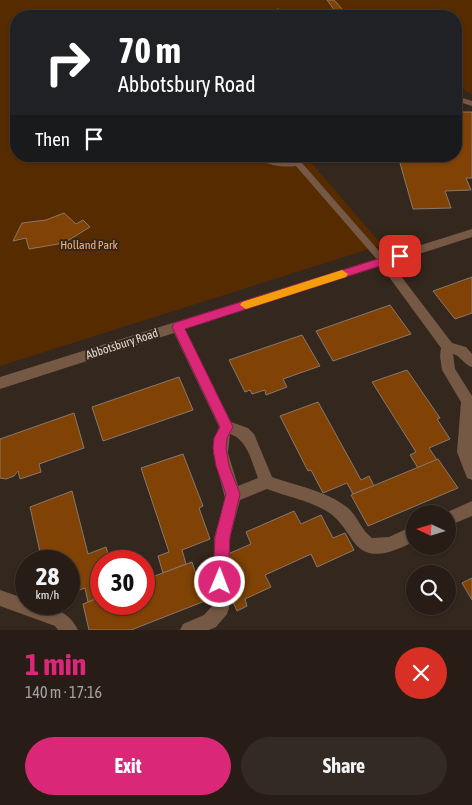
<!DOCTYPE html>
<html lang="en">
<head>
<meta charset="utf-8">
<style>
	:root { --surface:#271d16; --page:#332a23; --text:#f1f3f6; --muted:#a4a2a1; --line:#433b35; --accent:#db2777 }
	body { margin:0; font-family:"Asap Condensed",sans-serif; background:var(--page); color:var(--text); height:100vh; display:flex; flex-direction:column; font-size:19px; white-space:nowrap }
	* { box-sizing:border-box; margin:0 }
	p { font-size:16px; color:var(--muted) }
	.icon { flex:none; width:28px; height:28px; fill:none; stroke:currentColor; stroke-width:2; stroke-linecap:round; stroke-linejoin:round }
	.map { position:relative; height:630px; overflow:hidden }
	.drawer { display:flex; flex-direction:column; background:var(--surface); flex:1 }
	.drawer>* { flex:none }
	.hud { position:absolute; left:10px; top:10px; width:452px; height:152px; border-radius:20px; box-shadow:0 1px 4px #0004,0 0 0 1px var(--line); background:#202124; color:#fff; overflow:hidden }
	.needle { width:32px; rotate:274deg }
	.tools { position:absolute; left:406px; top:505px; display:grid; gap:10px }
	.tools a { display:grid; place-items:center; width:50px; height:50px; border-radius:50%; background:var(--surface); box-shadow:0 1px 4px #0004,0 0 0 1px var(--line); font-size:25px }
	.speed { position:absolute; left:15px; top:550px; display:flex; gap:10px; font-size:25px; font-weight:700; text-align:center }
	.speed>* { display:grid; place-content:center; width:65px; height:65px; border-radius:50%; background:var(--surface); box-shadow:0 1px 4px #0004,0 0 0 1px var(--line); line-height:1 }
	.speed small { font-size:12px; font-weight:400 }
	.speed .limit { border:8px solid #d22; background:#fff; color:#111 }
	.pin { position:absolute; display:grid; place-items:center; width:42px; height:42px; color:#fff; margin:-21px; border-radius:10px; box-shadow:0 2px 8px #0006 }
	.me { position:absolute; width:55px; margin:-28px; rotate:1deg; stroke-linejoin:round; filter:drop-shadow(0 0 4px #0008) }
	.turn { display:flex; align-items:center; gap:18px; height:105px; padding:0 25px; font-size:22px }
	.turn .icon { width:65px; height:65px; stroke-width:2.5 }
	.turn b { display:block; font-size:35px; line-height:42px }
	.then { display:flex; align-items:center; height:48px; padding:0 25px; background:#0003; gap:10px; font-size:19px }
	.round { display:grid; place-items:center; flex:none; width:52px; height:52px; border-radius:26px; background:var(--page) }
	.overview { display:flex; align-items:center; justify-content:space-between; height:85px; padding:0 25px }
	h1 { font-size:30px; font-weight:700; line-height:38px; color:var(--accent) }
	.action { display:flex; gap:10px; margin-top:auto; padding:10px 25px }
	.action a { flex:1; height:58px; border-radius:30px; background:var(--accent); color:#fff; font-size:20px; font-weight:700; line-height:58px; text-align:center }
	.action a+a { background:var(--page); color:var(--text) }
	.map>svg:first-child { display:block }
</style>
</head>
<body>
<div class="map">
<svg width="472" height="630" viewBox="0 0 472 630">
	<rect width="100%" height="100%" fill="#34271d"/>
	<path fill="#572b00" d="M0,0H472V94L456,85V16H16V156H311L308,159L382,245L0,366Z"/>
	<g fill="#804305" stroke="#88786d">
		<path d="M327,0H334L343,10L335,11Z"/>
		<path d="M279,9L283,16H257L255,13Z"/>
		<path d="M343,10L348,16H304L335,11Z"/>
		<path d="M456,112H472V178H466L471,190L445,191L451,208L413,209L398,156H456Z"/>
		<path d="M64,213L76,224L83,220L90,227L64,243L29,249L26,238L13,241L22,223L46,220Z"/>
		<path d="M472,277V313L455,319L433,291Z"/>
		<path d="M390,305L411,334L333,361L316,331Z"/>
		<path d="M302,335L320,366L283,379L287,387L266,395L265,390L252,394L250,390L245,392L229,360Z"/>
		<path d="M407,370L440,418L437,419L450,439L429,448L437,460L418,468L410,455L416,452L372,382Z"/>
		<path d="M179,377L193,410L103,441L92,407Z"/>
		<path d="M318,402L361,480L369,476L374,486L353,494L347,483L323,493L311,470L308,471L280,416Z"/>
		<path d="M74,413L84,448L39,464L41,472L20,479L18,471L14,476L6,479L0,478V439Z"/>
		<path d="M183,454L203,506L199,508L210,539L182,550L186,564L163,573L158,556L169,552L141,468Z"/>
		<path d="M438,459L458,488L368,526L351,495Z"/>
		<path d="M72,491L88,554L106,547L110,561H101V597L88,602L85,588L69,594V561H42L30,507Z"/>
		<path d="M294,511L301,524L321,515L333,538L345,533L354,550L317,567L311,554L265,575L271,587L245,599L247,606L237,611L227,588L240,582L228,554L251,544L246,532Z"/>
		<path d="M192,562L205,601L131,630H89L83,604L101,597V604H144V580Z"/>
		<path d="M472,578V600L462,583Z"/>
	</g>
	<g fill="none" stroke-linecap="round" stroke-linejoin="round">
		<g fill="#755945" fill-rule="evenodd">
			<path d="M456,96L472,101V106L456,101Z"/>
			<path d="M254,156C268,156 281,162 295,161L297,156H305L302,163L386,259L388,261L386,263H380L296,166C282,168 265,165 254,156Z"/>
		</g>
		<g fill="#755945" fill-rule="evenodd">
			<path d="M472,229V237L391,263L452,343L466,347L472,354V367C464,365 461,356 453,354L455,369L472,396V480L467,478L457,452L461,402L442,370L440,356L441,348L381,266L185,329L231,422L248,428L254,434L272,477C297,486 327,491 348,508C358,517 361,530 372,538L389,537L415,525V541C395,551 369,564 353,541C346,531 341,522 331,514C312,501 288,497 267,489L240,500L230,538L229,608L227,614L216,627L209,630H180L183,624L204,615L213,605L214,538L225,498L213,453L215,437L219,427L174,333L0,389V377ZM230,434C248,440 252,463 258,478L238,486L228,453Z"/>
			<path d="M472,501V516L448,526V514H443Z"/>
			<path d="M0,590L26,599V604C47,604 69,610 78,630H58L55,626L0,606Z"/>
		</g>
	</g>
	<path fill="#db2777" stroke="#8e194d" d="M400,252L404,253L405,256L404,258L185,329L233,427L227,438L226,448L229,466L240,494L230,537L228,582L226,587L220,589L215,587L213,582L215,537L226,494L216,466L213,448L214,438L220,427L172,327L174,323Z"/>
	<path fill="#f59e0b" d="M342,270L348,274L346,277L246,309L240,305L242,302Z"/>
	<g text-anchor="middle" stroke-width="4" stroke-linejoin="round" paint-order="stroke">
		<g font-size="12" fill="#f6af79" stroke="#34271d">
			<text x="89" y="249">Holland Park</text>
		</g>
		<g font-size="12" fill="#e2d9d2" stroke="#34271d">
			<text transform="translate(122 344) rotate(-18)" y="4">Abbotsbury Road</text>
		</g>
	</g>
</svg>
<div class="tools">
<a><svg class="needle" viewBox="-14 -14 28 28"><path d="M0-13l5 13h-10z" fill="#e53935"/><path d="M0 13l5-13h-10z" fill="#a4a2a1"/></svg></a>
<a><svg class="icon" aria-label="search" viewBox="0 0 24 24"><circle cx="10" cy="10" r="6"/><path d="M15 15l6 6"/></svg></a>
</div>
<div class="speed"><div>28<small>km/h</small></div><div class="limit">30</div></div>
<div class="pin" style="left:400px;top:256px;background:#d93025"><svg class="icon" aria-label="arrive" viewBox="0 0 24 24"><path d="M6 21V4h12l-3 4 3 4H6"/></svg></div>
<svg class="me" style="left:220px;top:582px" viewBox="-20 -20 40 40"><circle r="17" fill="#db2777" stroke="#fff" stroke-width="3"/><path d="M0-11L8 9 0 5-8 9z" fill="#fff"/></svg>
<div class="hud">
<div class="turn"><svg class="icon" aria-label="right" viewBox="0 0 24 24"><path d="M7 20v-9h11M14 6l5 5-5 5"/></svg><div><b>70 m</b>Abbotsbury Road</div></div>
<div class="then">Then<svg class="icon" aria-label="arrive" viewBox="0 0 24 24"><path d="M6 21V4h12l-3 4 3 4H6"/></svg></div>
</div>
</div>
<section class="drawer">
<div class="overview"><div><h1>1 min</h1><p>140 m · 17:16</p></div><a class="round" style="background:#d93025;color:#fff"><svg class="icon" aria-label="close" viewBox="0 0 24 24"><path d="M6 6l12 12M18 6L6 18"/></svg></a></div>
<div class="action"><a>Exit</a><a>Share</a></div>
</section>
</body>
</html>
